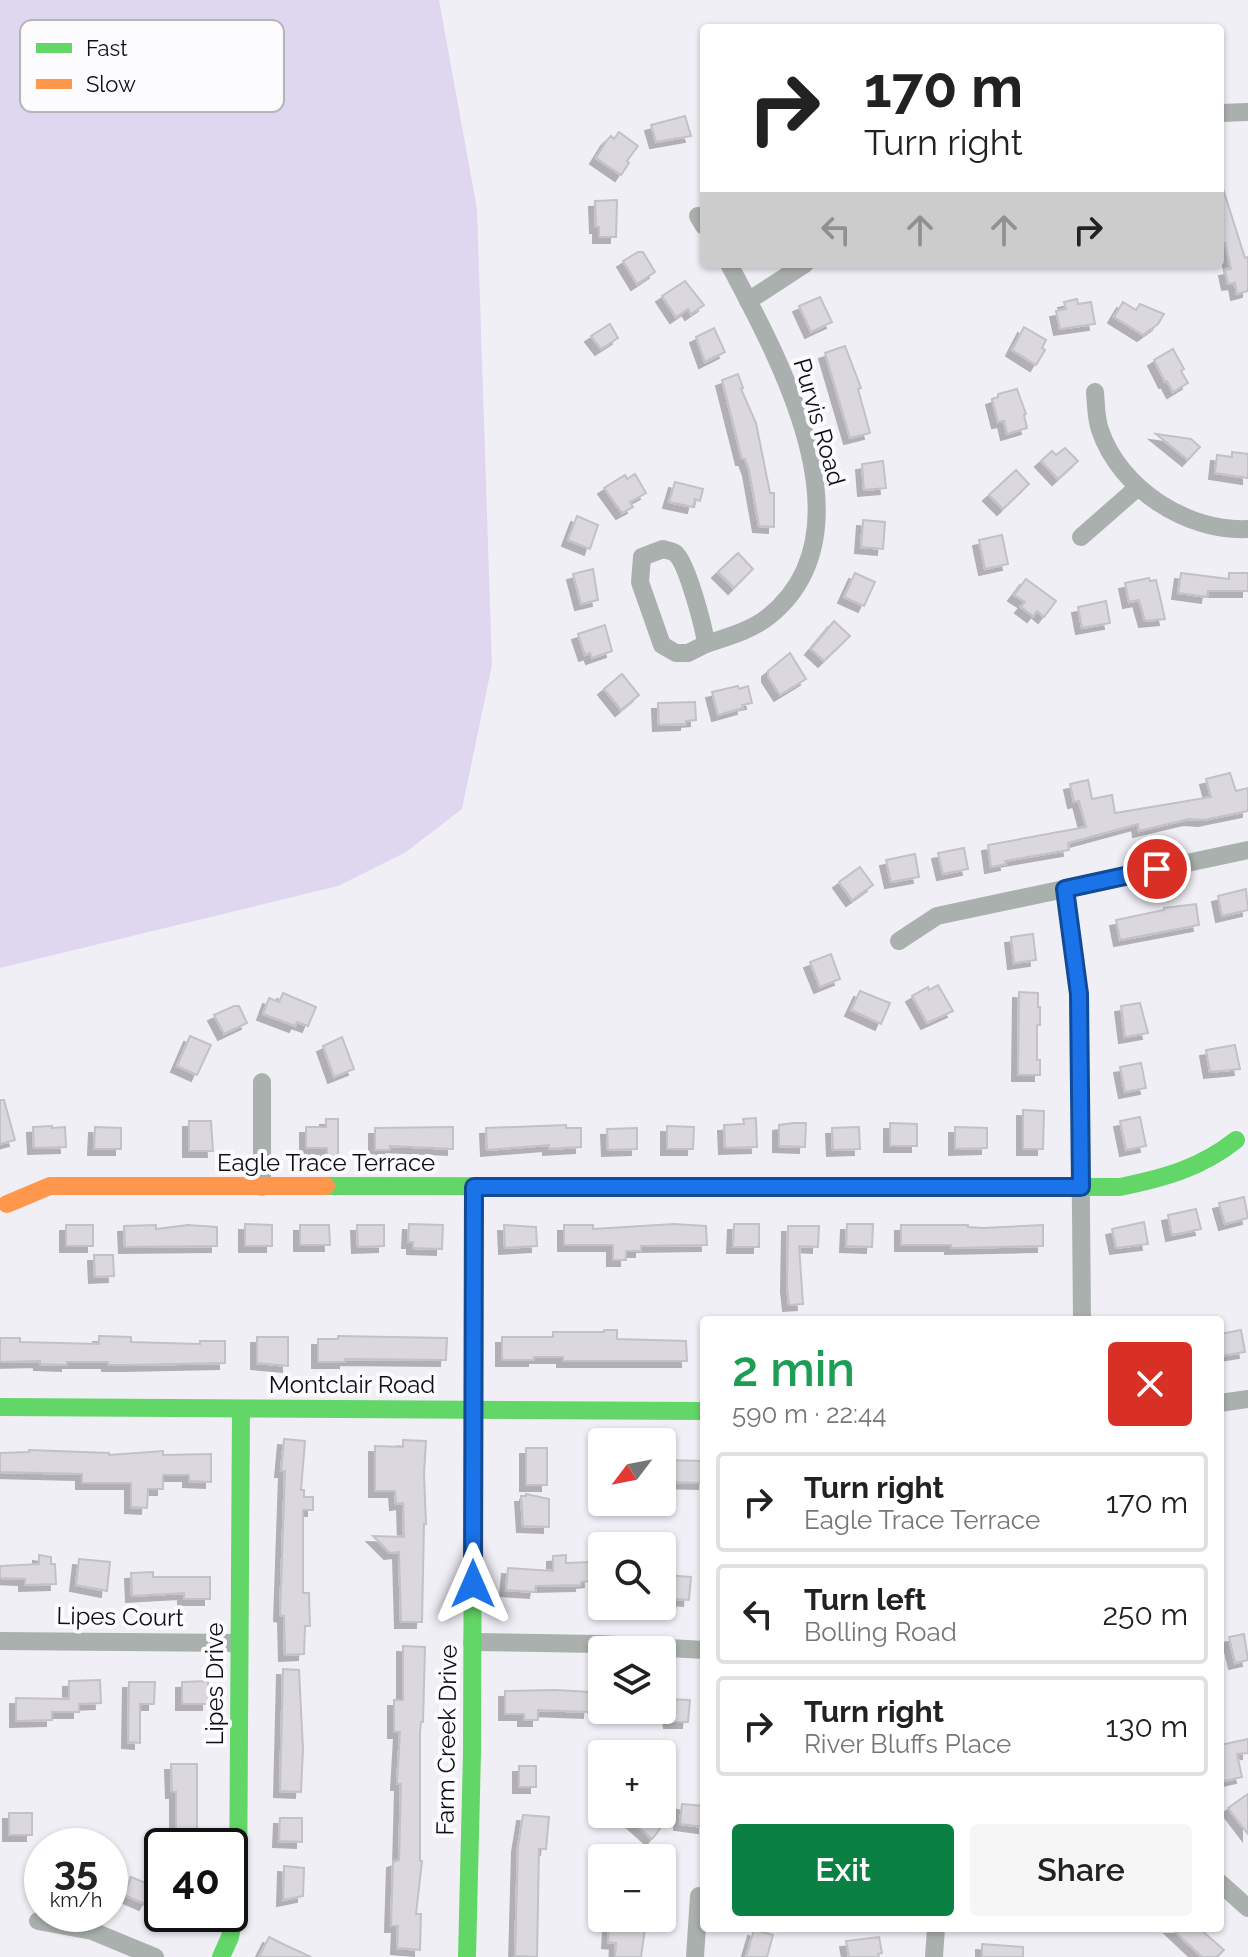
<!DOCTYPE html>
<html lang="en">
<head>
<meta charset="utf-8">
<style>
	:root { --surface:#fff; --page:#f6f6f6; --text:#222; --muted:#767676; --line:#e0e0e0; --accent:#0b8043 }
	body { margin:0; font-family:Raleway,sans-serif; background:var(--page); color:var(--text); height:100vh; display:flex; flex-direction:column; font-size:30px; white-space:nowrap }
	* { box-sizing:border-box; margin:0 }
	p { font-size:26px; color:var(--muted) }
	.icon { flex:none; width:44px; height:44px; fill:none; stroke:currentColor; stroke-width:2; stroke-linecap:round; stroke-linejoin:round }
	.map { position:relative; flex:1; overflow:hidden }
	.panel { position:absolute; left:700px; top:1316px; width:524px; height:616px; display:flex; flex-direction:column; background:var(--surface); border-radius:8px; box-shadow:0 2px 6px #0004 }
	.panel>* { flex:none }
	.guide { position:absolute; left:700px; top:24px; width:524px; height:244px; border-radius:8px; box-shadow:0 2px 6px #0004; background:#fff; color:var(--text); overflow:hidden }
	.needle { width:52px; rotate:238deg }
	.tools { position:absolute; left:588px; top:1428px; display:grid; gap:16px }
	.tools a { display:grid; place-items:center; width:88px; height:88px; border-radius:8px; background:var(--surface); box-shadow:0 2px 6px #0004; font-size:40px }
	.speed { position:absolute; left:24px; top:1828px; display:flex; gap:16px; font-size:40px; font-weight:700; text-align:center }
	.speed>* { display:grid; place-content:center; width:104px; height:104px; border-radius:50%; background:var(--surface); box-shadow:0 2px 6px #0004; line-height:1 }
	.speed small { font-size:20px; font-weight:400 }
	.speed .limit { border:4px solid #111; border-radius:12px; background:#fff; color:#111 }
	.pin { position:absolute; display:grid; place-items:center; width:68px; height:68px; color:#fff; margin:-34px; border:4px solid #fff; border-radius:50%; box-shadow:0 2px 8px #0007 }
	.me { position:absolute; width:88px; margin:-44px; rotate:0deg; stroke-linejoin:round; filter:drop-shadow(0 0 6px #0008) }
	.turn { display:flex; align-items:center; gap:28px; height:168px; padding:0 32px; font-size:36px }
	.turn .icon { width:104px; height:104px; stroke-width:2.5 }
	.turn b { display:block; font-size:56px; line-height:68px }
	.lanes { display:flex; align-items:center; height:76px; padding:0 32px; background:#0003; justify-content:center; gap:40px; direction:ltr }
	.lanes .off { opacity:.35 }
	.round { display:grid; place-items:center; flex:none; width:84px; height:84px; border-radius:8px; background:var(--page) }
	.headline { display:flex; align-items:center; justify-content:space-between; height:136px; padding:0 32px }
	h1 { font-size:48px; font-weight:600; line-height:60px; color:#1e9e55 }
	.button { display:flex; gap:16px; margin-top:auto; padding:16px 32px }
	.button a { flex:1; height:92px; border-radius:8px; background:var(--accent); color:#fff; font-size:32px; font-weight:600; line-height:92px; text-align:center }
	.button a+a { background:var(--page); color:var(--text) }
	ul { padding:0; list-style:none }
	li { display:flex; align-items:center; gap:24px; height:100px; margin:0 16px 12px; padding:0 16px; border:4px solid var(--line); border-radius:8px }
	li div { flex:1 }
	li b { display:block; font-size:30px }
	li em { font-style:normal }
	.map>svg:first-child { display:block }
</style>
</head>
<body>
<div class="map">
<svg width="1248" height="1957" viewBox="0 0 1248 1957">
	<defs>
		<filter id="shadow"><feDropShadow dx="-6" dy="6" stdDeviation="0" flood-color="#0004"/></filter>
	</defs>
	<rect width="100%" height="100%" fill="#f1eff6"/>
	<path fill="#dfd7f0" d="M0,0H439L477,209L492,665L462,809L406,852L338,886L0,968Z"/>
	<g fill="#dad8de" stroke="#c2c1c6" stroke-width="2" filter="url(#shadow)">
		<path d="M685,116L691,136L656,142L651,125Z"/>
		<path d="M619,132L638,146L627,161L629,163L621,175L596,158L607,140L611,136L614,139Z"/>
		<path d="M1220,189H1223L1245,258L1248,257V291L1237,294L1235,283L1228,284L1225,270L1231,269L1225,243L1220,244Z"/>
		<path d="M617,200L616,237H599V227H596L595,201Z"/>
		<path d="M638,252H643L655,272L637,284L623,261Z"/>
		<path d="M685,281L704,305L691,314L688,309L676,317L662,296Z"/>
		<path d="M820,297L832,322L811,332L799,306Z"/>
		<path d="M1077,299L1078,304L1091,302L1095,324L1060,329L1056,311L1066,309L1064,302Z"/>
		<path d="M1123,302L1136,310L1140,304L1164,314L1158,324L1143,335L1114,317Z"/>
		<path d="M610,324L618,338L601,349L591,336Z"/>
		<path d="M1024,327L1046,340L1042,348L1045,350L1036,365L1012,350Z"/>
		<path d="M714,328L725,352L705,362L696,337Z"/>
		<path d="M845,346L861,388L858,389L870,433L850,438L825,353Z"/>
		<path d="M1173,349L1184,369L1181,371L1188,383L1173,392L1167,381L1165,382L1154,360Z"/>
		<path d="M738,374L743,388L741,389L756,423L770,493H774V527L759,526L749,470L745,459H742L722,380Z"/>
		<path d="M1017,389L1026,414L1024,415L1027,428L1007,434L1004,421L998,422L992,399L998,397V394Z"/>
		<path d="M1156,434L1191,439L1200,447L1188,460Z"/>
		<path d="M1065,448L1078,461L1058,479L1041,461L1052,451L1056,455Z"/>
		<path d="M1232,452L1248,454V478L1215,473L1217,455L1232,457Z"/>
		<path d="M883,461L886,488L864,490L862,464Z"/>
		<path d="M1016,470L1029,484L1003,509L989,495Z"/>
		<path d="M635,474L646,493L630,502L633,507L622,513L604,488L625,475L627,479Z"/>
		<path d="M675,482L703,489L700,501L695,499L693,507L669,502Z"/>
		<path d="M577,516L598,525L590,549L568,540Z"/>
		<path d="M863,520L885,522L883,549L861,547Z"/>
		<path d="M1002,535L1008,564L985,569L979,540Z"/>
		<path d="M738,553L753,569L734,588L718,572Z"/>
		<path d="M593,569L598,600L581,604L573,574Z"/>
		<path d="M855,573L875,582L864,606L844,597Z"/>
		<path d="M1181,573L1229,579V573H1248V591H1208L1207,597L1178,593Z"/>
		<path d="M1149,578L1150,581L1156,580L1165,619L1145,621L1139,600L1129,602L1125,583Z"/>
		<path d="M1026,579L1056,601L1044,617L1037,611L1033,616L1021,607L1025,602L1014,595Z"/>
		<path d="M1106,601L1110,623L1082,628L1078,607Z"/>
		<path d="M834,621L850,636L824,661L811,649Z"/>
		<path d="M605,625L612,651L592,658L590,653L585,655L578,634Z"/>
		<path d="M790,653L806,679L780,695L768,676V671Z"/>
		<path d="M622,674L639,695L621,710L604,689Z"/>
		<path d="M738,686L739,689L748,686L752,703L742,705L743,708L718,715L712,692Z"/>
		<path d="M695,702L696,720L686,721V724L659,725L658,703Z"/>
		<path d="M1230,773L1236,791L1248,788V811L1204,820L1189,819L1139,831L1138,824L1068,843L1069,850L1005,861L1006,864L991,867L988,845L1086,827L1079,801L1074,802L1070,784L1088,780L1092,799L1112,795L1115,813L1211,797L1206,779Z"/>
		<path d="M964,848L968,869L943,874L938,853Z"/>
		<path d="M915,854L919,877L891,882L886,860Z"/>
		<path d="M860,867L873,885L852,900L839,882Z"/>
		<path d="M1246,889L1248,910L1222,916L1218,896Z"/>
		<path d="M1196,904L1199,925L1120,940L1116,920L1164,910V908Z"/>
		<path d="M1033,934L1036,960L1014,963L1011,937Z"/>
		<path d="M831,954L840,979L820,987L810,962Z"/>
		<path d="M938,985L953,1011L927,1023L912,996L928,987L929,990Z"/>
		<path d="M860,991L890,1003L881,1024L851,1010Z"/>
		<path d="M1019,992L1038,993V1007H1040V1025H1037V1060H1040V1075H1018Z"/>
		<path d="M283,993L316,1007L308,1026L297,1022L295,1026L263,1014L269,998L279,1002Z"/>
		<path d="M1140,1003L1148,1033L1125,1037L1121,1006Z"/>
		<path d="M234,1006H239L247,1023L224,1034L214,1015Z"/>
		<path d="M190,1036L211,1045L197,1075L177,1066Z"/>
		<path d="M342,1037L354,1069L334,1077L323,1046Z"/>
		<path d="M1235,1045L1240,1069L1210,1072L1206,1050Z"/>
		<path d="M1141,1063L1146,1088L1125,1092L1120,1067Z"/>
		<path d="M0,1100H4L15,1140L0,1144Z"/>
		<path d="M1023,1110L1044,1111L1043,1149H1023Z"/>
		<path d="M1140,1117L1146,1146L1126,1150L1120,1121Z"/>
		<path d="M756,1118L757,1147L725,1148L724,1125L744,1124L743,1119Z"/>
		<path d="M326,1119H338V1159H327V1148H306V1127H326Z"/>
		<path d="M189,1121H211L213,1151H189Z"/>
		<path d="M794,1123H806L805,1147L779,1146V1125Z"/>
		<path d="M890,1123L917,1124V1146H890Z"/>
		<path d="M566,1125V1128H581V1147L549,1149V1145L487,1150L486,1128Z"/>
		<path d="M52,1126V1128L65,1127L66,1147L34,1148L33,1127Z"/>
		<path d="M667,1126L694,1127L693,1149H667Z"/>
		<path d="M95,1127L121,1128V1149H94Z"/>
		<path d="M453,1127V1149L390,1146V1150H375V1128Z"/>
		<path d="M859,1127L860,1149L833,1150L832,1128Z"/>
		<path d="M955,1127L987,1128V1148L955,1149Z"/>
		<path d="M637,1128V1149L608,1150L607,1129Z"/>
		<path d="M1244,1197L1248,1218L1225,1224L1219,1203Z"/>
		<path d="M1196,1209L1201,1229L1172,1235L1168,1215Z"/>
		<path d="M1144,1222L1148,1244L1116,1248L1112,1229Z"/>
		<path d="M245,1224L272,1225V1246H245Z"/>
		<path d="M409,1224L443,1225L442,1249L413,1248V1242H408Z"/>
		<path d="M674,1224L706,1226L707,1245L641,1246V1251H626V1260H613V1245H564V1225H593V1229Z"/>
		<path d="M734,1224H759V1247H733Z"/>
		<path d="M847,1224H873L872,1247L846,1246Z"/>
		<rect x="66" y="1225" width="27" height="21"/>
		<path d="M156,1225V1229L188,1225L217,1227V1246L125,1247L124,1226Z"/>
		<path d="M300,1225H329L330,1245H300Z"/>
		<path d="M357,1225H384V1246L358,1247Z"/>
		<path d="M504,1225L536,1227L537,1246L505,1248Z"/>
		<path d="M901,1225H968V1227L983,1228L1043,1225V1246L951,1248V1245H901Z"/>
		<path d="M788,1226H819L818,1247L799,1246L803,1304L789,1305L787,1286Z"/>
		<path d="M94,1255H113L114,1276L95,1277Z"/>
		<path d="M604,1330H617V1339L686,1341L687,1361H563V1357H534V1360H502V1337H553V1332H604Z"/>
		<path d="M1241,1330L1245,1352L1220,1356V1334Z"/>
		<path d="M99,1336L131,1337V1342L200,1344V1341H225V1363L130,1365H108V1362H67V1365L40,1364V1361L0,1362V1338H20V1342L99,1344Z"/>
		<path d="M338,1336L447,1338L446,1360L345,1359V1362H318V1339H338Z"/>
		<path d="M257,1337H288V1366L257,1363Z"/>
		<path d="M284,1439L305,1441L301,1490H304V1497H313V1510H303V1593H309L310,1626H305L304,1654L285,1655L284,1616L280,1615L285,1471H281Z"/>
		<path d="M403,1440L426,1441L424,1474L426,1524H424L422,1622H401L399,1552L390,1553L373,1536L404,1537L403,1503L396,1504L395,1491H375V1446L403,1447Z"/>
		<rect x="526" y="1448" width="21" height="37"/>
		<path d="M29,1450L109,1453V1455L163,1451V1455L211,1454V1482L189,1481V1475H163V1489H148L147,1508L131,1507V1483H82V1474L0,1472V1453L29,1452Z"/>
		<path d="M662,1460L704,1461V1483L662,1482Z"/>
		<path d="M526,1494L549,1499V1527L523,1526L521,1496H526Z"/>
		<path d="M39,1555L51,1557V1564H55L56,1584L25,1585V1579L0,1578V1566L39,1564Z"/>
		<path d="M566,1555V1563L589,1562L590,1581L581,1582V1585L536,1586L535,1592L506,1590L508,1568L553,1571V1556Z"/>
		<path d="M79,1559L110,1562L107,1591L76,1585Z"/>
		<path d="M153,1572V1577H210V1599H184V1593L132,1596L131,1573Z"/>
		<path d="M664,1575L691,1577L689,1600L662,1598Z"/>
		<path d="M1244,1634L1248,1660L1235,1663L1229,1637Z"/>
		<path d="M403,1646L425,1647L423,1722H421L420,1732V1861H422L416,1914H421L420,1950L397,1948L398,1926H391L393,1862L399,1860L401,1784H397L400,1732H394V1700H403Z"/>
		<path d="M283,1669L299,1670L303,1749L301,1792L280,1791Z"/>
		<path d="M100,1680L101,1703L79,1704V1712H52V1720L16,1721V1698L69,1699V1681Z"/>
		<path d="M208,1681V1704H182V1682Z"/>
		<path d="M129,1682H155L154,1704H140V1743L128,1742Z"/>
		<path d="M555,1690L590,1692L589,1712L538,1710V1720H524V1714H505V1691Z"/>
		<path d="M663,1699L690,1700L688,1722H670L669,1716H663Z"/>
		<path d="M1248,1739V1753L1237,1754L1242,1777L1220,1782V1745Z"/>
		<path d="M171,1764H197V1843H176V1792H172Z"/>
		<rect x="519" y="1766" width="17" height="21"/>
		<path d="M1248,1794V1834L1228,1808Z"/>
		<path d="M682,1804L704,1806V1827L680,1824Z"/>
		<rect x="9" y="1813" width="23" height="22"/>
		<path d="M624,1814H644L660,1829L652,1839Z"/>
		<path d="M523,1815L549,1817L546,1849H539L537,1957L515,1956L518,1846Z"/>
		<path d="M280,1818H302V1842L279,1841Z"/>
		<path d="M284,1866L304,1868L303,1896L283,1900Z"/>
		<path d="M131,1877L158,1888L153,1900L148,1898L145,1904L124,1895Z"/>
		<path d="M609,1926L645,1929L641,1957H615L616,1943L608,1942Z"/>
		<path d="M1171,1928H1199L1224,1950L1217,1957H1202Z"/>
		<path d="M754,1930L773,1935L767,1957H746Z"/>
		<path d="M269,1937L285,1945L311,1957H259Z"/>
		<path d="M879,1937L882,1953L878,1954L879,1957H849L846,1941Z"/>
		<path d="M982,1944L1023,1947V1957H982Z"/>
	</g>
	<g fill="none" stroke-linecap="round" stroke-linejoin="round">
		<g stroke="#aab0ae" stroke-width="18">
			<path d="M1220,113L1248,112"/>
			<path d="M698,216L704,226"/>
			<path d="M748,301L805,264"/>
			<path d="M1095,392C1096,404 1096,419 1100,430C1120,489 1187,532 1248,529"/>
			<path d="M1081,537L1137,488"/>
			<path d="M663,549C666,550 672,551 675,553C687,562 704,628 706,644L688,653H676L662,645L640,582L642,557Z"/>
			<path d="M706,644C727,637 750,631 768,617C876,532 778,357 729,264"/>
			<path d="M1065,889L1079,994L1082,1320"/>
			<path d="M899,941L937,916L1248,850"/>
			<path d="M262,1187V1082"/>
			<path d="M1220,1403L1248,1399"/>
			<path d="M0,1641L239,1643"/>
			<path d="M472,1642L599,1644L704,1650"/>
			<path d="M1220,1883L1248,1908"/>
			<path d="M38,1921L92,1931L155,1957"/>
			<path d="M695,1957L699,1896"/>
			<path d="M934,1957L936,1928"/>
		</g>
		<g stroke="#63d668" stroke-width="18">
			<path d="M326,1186L1120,1187C1164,1178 1201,1168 1236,1140"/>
			<path d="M0,1407L704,1411"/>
			<path d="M221,1957L230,1937L238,1898L241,1409"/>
			<path d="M467,1957L472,1752L474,1187"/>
		</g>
		<path stroke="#ff974d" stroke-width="18" d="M7,1204L50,1186H326"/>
	</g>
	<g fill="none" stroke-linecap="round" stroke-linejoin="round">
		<defs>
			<path id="route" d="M473,1584L474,1187H1081L1079,994L1065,889L1157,869"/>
		</defs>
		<use href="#route" stroke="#114b97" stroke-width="20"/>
		<use href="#route" stroke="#1a73e8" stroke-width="14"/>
	</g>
	<g text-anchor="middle" stroke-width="8" stroke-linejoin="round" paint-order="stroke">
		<g font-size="24" fill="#0f0e12" stroke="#fcfbfe">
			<text transform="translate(819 422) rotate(74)" y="8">Purvis Road</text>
			<text x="326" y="1171">Eagle Trace Terrace</text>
			<text x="352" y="1393">Montclair Road</text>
			<text transform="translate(120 1617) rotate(1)" y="8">Lipes Court</text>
			<text transform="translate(215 1684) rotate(-90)" y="8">Lipes Drive</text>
			<text transform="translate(447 1740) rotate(-89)" y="8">Farm Creek Drive</text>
		</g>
	</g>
	<rect x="20" y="20" width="264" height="92" rx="12" fill="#fcfbfe" stroke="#b5b4b7" stroke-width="2"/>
	<rect x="36" y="43" width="36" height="10" fill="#63d668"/>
	<rect x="36" y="79" width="36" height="10" fill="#ff974d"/>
	<g font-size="22" fill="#0f0e12">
		<text x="86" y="56">Fast</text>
		<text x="86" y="92">Slow</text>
	</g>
</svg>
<div class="tools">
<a><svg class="needle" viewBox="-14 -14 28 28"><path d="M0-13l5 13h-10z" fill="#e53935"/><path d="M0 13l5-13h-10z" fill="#767676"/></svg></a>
<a><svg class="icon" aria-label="search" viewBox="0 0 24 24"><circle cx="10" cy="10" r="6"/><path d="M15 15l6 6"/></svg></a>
<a><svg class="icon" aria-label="layers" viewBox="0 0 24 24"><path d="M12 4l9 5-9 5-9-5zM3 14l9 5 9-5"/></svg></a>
<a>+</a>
<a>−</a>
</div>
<div class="speed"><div>35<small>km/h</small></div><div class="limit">40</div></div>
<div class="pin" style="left:1157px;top:869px;background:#d93025"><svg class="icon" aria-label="arrive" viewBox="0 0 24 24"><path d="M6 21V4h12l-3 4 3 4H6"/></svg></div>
<svg class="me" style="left:473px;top:1584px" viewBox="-20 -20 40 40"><path d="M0-17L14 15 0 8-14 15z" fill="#1a73e8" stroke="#fff" stroke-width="4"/></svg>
<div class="guide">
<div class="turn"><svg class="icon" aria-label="right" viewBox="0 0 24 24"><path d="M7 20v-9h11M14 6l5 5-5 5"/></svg><div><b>170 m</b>Turn right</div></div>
<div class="lanes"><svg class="icon off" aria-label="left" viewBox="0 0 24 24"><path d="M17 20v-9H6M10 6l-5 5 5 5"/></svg><svg class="icon off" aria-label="ahead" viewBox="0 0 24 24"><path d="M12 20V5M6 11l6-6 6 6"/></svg><svg class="icon off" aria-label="ahead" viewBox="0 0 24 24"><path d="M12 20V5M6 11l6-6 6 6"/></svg><svg class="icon" aria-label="right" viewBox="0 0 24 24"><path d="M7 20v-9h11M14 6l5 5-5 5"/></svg></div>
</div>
<section class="panel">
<div class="headline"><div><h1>2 min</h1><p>590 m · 22:44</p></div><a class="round" style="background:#d93025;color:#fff"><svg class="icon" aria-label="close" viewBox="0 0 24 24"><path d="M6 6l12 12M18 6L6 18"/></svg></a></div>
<ul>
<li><svg class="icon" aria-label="right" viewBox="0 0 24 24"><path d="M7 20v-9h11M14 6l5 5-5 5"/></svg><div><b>Turn right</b><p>Eagle Trace Terrace</p></div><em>170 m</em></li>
<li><svg class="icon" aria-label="left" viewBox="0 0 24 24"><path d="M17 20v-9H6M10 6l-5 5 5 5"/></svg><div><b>Turn left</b><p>Bolling Road</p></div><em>250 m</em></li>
<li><svg class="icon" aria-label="right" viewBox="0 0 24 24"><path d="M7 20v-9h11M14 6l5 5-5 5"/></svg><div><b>Turn right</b><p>River Bluffs Place</p></div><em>130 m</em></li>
</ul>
<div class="button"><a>Exit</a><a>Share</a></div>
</section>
</div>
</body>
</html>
